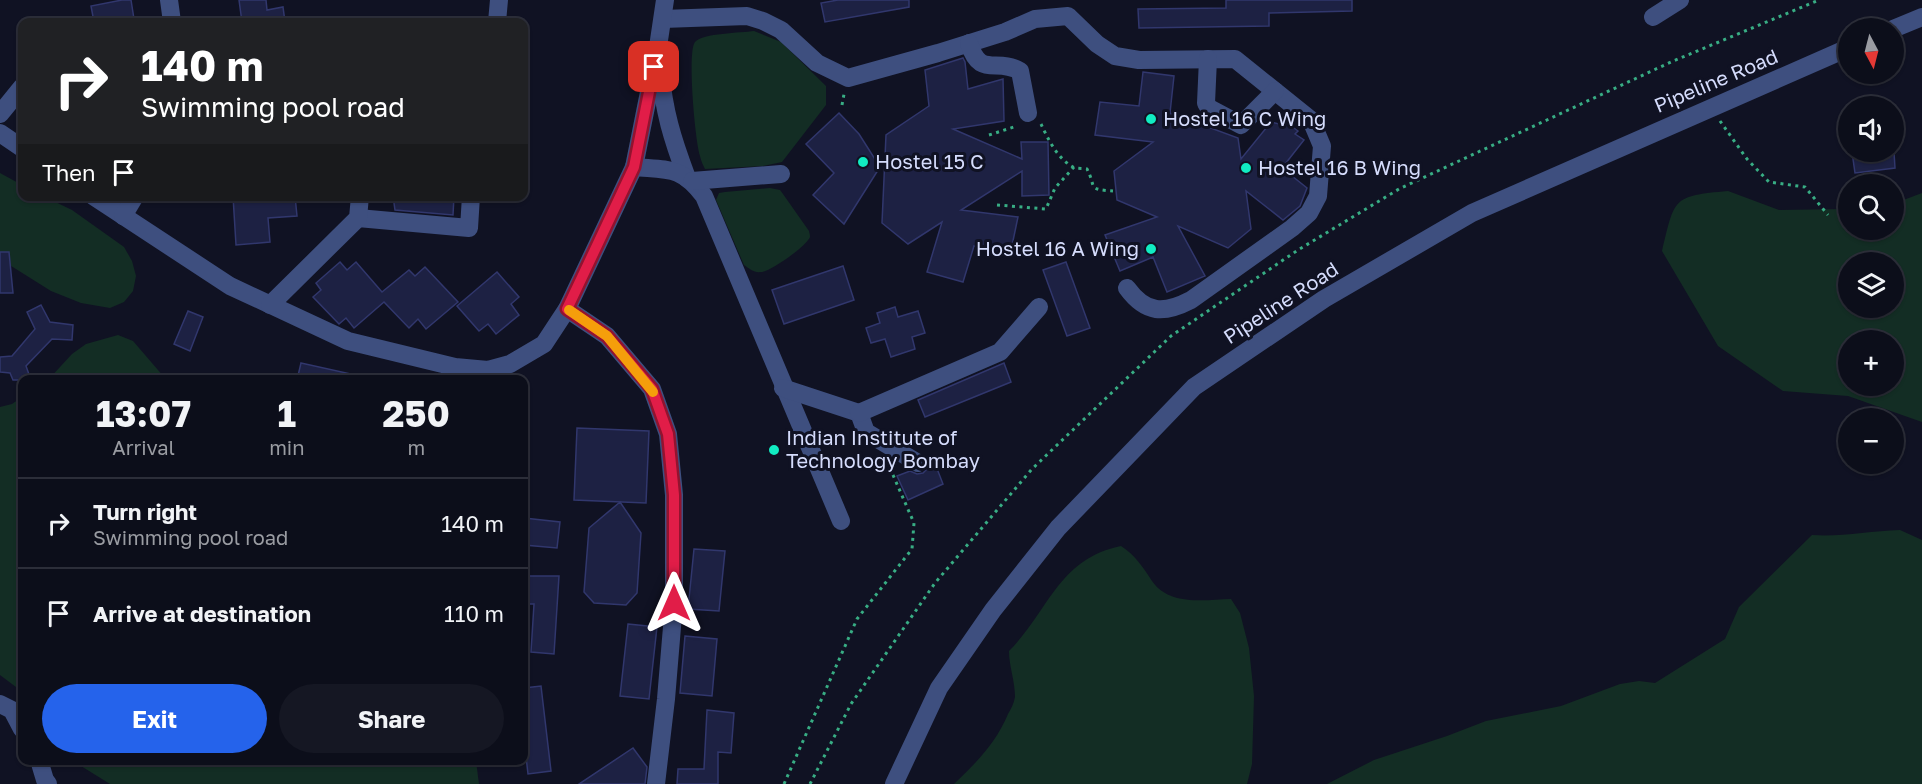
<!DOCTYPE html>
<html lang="en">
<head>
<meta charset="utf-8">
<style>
	:root { --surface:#0c0e1a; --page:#151723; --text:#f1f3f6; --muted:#9a9ca2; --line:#2c2e39; --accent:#2563eb }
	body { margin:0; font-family:"Golos Text",sans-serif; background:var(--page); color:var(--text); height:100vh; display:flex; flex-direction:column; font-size:22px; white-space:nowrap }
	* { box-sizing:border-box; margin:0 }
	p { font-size:20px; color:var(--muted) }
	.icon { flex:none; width:33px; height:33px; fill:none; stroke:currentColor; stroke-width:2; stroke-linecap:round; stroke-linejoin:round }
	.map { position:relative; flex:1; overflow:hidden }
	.sheet { position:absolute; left:18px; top:375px; width:510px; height:390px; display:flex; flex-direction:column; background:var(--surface); border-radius:12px; box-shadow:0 2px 4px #0004,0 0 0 2px var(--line) }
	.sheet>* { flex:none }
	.hud { position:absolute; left:18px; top:18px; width:510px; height:183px; border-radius:12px; box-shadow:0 2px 4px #0004,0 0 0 2px var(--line); background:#202124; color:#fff; overflow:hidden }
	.needle { width:39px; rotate:173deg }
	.buttons { position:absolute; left:1838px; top:18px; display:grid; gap:12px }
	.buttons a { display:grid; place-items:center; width:66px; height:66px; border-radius:50%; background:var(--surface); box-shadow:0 2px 4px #0004,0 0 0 2px var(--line); font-size:30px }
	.pin { position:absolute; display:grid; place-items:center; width:51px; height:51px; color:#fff; margin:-26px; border-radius:12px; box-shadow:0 3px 9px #0006 }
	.me { position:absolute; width:66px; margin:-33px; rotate:0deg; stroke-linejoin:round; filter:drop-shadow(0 0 4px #0008) }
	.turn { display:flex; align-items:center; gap:21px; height:126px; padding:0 24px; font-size:27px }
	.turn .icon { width:78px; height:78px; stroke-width:2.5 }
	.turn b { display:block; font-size:42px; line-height:51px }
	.then { display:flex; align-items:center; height:57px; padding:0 24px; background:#0003; gap:12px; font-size:22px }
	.eta { display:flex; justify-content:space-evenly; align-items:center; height:102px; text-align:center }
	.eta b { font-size:36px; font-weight:700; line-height:42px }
	.button { display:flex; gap:12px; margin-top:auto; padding:12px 24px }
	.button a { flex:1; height:69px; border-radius:36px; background:var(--accent); color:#fff; font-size:24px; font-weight:700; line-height:69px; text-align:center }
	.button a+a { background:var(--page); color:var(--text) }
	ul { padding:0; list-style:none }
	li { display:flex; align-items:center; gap:18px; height:90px; padding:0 24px; border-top:2px solid var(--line) }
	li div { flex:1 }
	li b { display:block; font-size:22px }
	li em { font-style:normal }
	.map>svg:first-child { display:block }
</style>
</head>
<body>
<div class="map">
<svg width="1922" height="784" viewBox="0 0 1922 784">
	<rect width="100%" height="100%" fill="#101223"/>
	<g fill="#132d24" fill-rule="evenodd">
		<path d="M754,31L781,42L826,86V105L782,162L763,166L705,169C703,165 701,161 700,156C695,141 687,51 695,42C703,33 741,33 754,31Z"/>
		<path d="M0,173L22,185V196L45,197L72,210L124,247L132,261L136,276L133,291L124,302L110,308L81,303L51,291L0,259Z"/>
		<path d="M770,188L780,190L783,194L809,231C810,236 811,237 808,240C803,248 770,272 761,272C754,273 750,269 744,265L716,200L719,193L725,192Z"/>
		<path d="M1728,191L1779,210L1848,209V230H1893V204L1922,193V422L1848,396L1783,391L1718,346L1662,251C1675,198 1672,196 1728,191ZM1893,262V308H1848V262ZM1893,340V386H1848V340Z"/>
		<path d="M118,335L133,341L164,377L169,379H49L72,354L86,344Z"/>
		<path d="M22,397V694L16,687L0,675V407L12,404Z"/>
		<path d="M1900,530L1922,540V784H1327L1374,760L1447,736L1486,721L1561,706L1620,684L1639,681L1655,683L1725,639L1739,607L1812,535C1841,537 1870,531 1900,530Z"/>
		<path d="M1121,546C1136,556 1142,566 1152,581C1169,606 1204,600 1231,599L1240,613L1249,648L1254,696L1252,764L1247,784H954C976,763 996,743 1008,714C1011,709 1014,703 1015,697C1015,681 1009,666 1009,651C1049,611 1058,559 1121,546Z"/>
		<path d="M73,761H476L479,784H110Z"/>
	</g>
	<g fill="#1d2143" stroke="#31376d" stroke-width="1.5">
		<path d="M122,0H131L134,19L114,22H94L91,6Z"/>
		<path d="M239,0H266L267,10L283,7L285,22H242Z"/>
		<path d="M838,0H909V7L825,22L821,3Z"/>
		<path d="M1226,0H1352V11L1269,13V26L1139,28L1138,9L1226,8Z"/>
		<path d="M963,58L965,62L968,89L1003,79L1004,121L953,129L1022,159L1021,142H1048L1049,195L1022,196V171L961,210L1018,217L1010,255L974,246L963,282L927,272L942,222L908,244L882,223L886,135L929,106L925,70Z"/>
		<path d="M1143,72L1174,76L1170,113L1238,138L1241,159L1271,122L1279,124L1283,120L1298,131L1295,134L1304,140L1282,168L1307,188L1300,206L1283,220L1246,191L1251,229L1228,248L1178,226L1205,276L1167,292L1153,257L1120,271L1105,235L1157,217L1117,200L1114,171L1153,142L1095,135L1100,102L1139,106Z"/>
		<path d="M839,113L859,134L880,167L844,224L813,195L834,173L806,144Z"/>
		<path d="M1852,152H1894L1895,168L1855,173Z"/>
		<path d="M233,196H295L297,216L268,218L270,242L236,245Z"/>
		<path d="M393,196H454L453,215L395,210Z"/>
		<path d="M0,252H9L13,293H0Z"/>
		<path d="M340,262L347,270L356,262L382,292L409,270L415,276L425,267L458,302L426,329L418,319L409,328L384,302L354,328L346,318L339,324L313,297L321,290L316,283Z"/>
		<path d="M1066,262L1090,328L1067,336L1043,270Z"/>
		<path d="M843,266L854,300L784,324L772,290Z"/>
		<path d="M497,272L519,297L511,304L519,315L496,334L488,324L479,331L457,306Z"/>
		<path d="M41,305L50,322L73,325L72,340L52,339L26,366L31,380H13L10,373L0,372V357L12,356L35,329L27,312Z"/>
		<path d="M895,307L898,317L918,311L925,333L912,337L915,349L891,357L885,339L871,343L866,328L880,323L877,313Z"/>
		<path d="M188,311L203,317L190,351L174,344Z"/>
		<path d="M301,363L351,374L350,380H297Z"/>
		<path d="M1004,363L1011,382L925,417L918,400Z"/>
		<path d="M577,428L649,431L646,503L574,500Z"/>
		<path d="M934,461L943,484L908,500L897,476L910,471L917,474L923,473L928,468L929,463Z"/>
		<path d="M620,502L641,533L637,593L626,605L594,603L584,592L589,528Z"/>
		<path d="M524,518L560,522L557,548L524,545Z"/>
		<path d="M694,549L725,551L719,611L688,609Z"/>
		<path d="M524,576H559L554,654L531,652L534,604H524Z"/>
		<path d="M628,624L657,627L649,699L620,696Z"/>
		<path d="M685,636L717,639L712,696L680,693Z"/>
		<path d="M541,686L551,771L528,774L524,739V688Z"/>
		<path d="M707,710L734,713L731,753L718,752V784H677L678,769H704Z"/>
		<path d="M633,748L647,767L645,784H579Z"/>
	</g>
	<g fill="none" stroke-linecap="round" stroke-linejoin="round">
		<g stroke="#38ad84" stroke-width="3" stroke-dasharray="3 4.5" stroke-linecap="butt">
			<path d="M842,105L844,94"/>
			<path d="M1720,121L1747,159L1769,182L1805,187L1828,215"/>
			<path d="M1041,124C1048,139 1057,158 1073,167C1076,169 1083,168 1087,169C1097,188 1086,189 1113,191"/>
			<path d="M989,135L1017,126"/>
			<path d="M997,205L1046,209L1055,188L1074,167"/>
			<path d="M784,784L857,619L912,549L914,523L893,475L886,463"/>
			<path d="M810,784L851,704L935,583L1032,469L1171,336L1298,250L1399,189L1671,62L1819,0"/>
		</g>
		<g stroke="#3e4f7f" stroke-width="18">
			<path d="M169,0L172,22"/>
			<path d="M1653,17L1680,0"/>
			<path d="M663,19L747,16L763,21L781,30L817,63L848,78L938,53L1005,32L1035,19L1068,16L1097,44L1115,56L1139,60L1235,59L1311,120L1322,146L1318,196L1309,213L1292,228L1191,300C1164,314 1146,314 1127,288"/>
			<path d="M497,22L499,0"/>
			<path d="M1893,29L1922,17"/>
			<path d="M969,43C980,79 996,57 1020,71L1028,113"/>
			<path d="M1208,59L1206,103L1209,108L1241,125L1275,91"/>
			<path d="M660,69C664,112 672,138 687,178"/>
			<path d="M0,114L22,87"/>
			<path d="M0,133L22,148"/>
			<path d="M634,167C669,170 681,166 704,196L841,521"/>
			<path d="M692,181L781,174"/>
			<path d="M93,196L230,286L348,341L455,367L488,370L510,364L544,344L567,309L634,167L658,47L665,0"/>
			<path d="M123,216L135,196"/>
			<path d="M358,218L469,228L471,196"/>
			<path d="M270,305L358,218L360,196"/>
			<path d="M567,309L607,336L652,389L668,434L674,495V603L666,699L656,784"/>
			<path d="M783,388L859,413L866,432L918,463"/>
			<path d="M859,413L1000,352L1039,307"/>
			<path d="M0,704L12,710L22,729"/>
			<path d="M39,760L45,780L48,784"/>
			<path d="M894,784L939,688L993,610L1058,528L1194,387L1324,299L1472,213L1848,48"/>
		</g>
	</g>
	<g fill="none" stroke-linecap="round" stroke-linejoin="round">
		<defs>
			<path id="route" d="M654,67L634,167L567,309L607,336L652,389L668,434L674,495V603"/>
		</defs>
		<use href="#route" stroke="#92132f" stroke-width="15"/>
		<use href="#route" stroke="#e11d48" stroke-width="10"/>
		<path stroke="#f59e0b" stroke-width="10" d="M569,310L607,336L653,392"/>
	</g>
	<g fill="#11ecc2" stroke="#101223" stroke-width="2">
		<circle cx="1151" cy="119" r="6"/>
		<circle cx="863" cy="162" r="6"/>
		<circle cx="1246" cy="168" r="6"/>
		<circle cx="1151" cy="249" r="6"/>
		<circle cx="774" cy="450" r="6"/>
	</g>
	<g text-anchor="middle" stroke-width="6" stroke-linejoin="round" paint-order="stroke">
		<g font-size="20" fill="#d5dcfc" stroke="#101223">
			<text transform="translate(1716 81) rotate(-23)" y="7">Pipeline Road</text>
			<text transform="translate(1281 303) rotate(-33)" y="7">Pipeline Road</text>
		</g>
		<g font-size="20" fill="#d5dcfc" stroke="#101223" text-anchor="start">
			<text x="1163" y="126">Hostel 16 C Wing</text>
			<text x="875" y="169">Hostel 15 C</text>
			<text x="1258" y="175">Hostel 16 B Wing</text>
			<text x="1139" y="256" text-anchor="end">Hostel 16 A Wing</text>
			<text x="786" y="445">Indian Institute of<tspan x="786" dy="23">Technology Bombay</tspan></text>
		</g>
	</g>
</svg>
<div class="buttons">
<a><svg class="needle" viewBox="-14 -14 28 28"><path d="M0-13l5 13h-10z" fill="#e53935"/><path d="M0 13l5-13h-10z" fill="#9a9ca2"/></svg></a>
<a><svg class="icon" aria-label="sound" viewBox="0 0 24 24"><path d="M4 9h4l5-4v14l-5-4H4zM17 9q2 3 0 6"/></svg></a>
<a><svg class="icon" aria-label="search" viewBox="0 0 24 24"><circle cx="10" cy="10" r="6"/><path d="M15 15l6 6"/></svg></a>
<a><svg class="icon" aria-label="layers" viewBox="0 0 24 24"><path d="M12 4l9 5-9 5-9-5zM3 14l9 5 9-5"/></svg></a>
<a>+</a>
<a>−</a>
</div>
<div class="pin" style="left:654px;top:67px;background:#d93025"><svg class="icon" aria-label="arrive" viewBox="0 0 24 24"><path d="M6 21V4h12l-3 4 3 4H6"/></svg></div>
<svg class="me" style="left:674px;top:603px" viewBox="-20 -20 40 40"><path d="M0-17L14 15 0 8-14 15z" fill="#e11d48" stroke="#fff" stroke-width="4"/></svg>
<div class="hud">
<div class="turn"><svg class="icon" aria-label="right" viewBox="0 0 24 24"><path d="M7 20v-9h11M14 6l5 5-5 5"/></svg><div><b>140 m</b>Swimming pool road</div></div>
<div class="then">Then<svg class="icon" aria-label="arrive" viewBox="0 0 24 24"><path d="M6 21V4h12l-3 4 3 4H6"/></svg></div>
</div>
<section class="sheet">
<div class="eta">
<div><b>13:07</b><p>Arrival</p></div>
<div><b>1</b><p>min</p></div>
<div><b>250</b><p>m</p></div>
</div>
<ul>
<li><svg class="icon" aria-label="right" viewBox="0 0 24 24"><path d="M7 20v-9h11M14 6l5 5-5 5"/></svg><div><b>Turn right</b><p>Swimming pool road</p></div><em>140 m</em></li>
<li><svg class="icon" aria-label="arrive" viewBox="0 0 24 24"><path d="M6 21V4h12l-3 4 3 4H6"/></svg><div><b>Arrive at destination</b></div><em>110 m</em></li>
</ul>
<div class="button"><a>Exit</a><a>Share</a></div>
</section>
</div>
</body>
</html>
